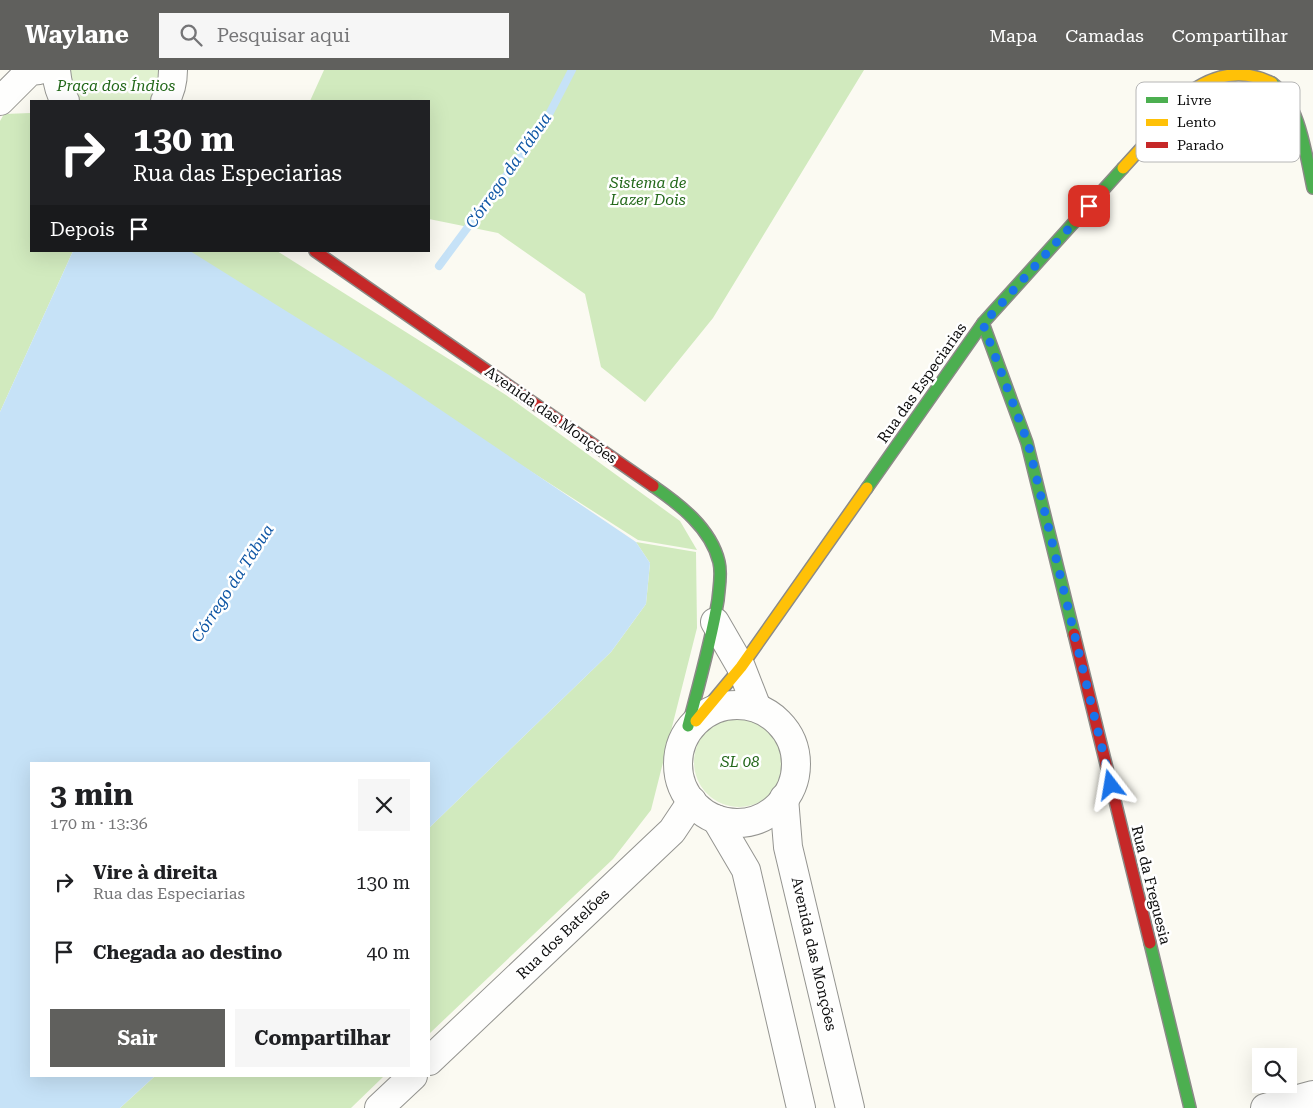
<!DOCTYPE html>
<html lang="pt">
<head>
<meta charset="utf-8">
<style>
	:root { --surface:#fff; --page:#f6f6f6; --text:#202124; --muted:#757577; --accent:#60605d }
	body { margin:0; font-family:"Roboto Serif",serif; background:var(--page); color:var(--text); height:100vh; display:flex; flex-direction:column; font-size:19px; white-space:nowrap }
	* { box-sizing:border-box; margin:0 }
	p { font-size:16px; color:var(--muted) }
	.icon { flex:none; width:28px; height:28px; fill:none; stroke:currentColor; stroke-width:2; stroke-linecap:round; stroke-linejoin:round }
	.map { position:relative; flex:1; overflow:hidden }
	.panel { position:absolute; left:30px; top:692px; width:400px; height:315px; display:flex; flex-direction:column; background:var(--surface); border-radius:0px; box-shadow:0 5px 20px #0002 }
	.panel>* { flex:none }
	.top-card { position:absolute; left:30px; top:30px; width:400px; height:152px; border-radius:0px; box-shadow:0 5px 20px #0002; background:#202124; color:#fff; overflow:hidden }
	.controls { position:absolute; left:1252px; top:978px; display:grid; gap:10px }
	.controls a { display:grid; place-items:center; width:45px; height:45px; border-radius:0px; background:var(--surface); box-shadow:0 5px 20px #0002; font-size:25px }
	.pin { position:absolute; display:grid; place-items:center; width:42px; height:42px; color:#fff; margin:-21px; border-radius:10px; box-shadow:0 2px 8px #0006 }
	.me { position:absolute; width:55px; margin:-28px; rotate:346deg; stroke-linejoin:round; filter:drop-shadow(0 0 4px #0008) }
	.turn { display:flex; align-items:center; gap:18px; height:105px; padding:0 20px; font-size:22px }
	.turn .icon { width:65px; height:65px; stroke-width:2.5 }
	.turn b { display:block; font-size:35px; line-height:42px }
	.then { display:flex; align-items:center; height:48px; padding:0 20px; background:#0003; gap:10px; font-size:19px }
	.round { display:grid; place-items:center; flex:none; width:52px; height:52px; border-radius:0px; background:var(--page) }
	.summary { display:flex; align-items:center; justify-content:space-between; height:85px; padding:0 20px }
	h1 { font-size:30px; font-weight:700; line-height:38px }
	.primary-button { display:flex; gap:10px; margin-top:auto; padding:10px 20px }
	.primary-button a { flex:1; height:58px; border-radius:0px; background:var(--accent); color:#fff; font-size:20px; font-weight:700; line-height:58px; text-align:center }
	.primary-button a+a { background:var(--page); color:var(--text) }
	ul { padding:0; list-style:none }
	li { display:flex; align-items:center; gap:15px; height:70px; padding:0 20px }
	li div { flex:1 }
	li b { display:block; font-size:19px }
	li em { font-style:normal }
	header { display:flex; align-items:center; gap:30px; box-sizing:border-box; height:70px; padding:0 25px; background:var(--accent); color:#fff }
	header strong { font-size:24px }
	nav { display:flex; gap:28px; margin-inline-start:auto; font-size:18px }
	.search { width:350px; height:45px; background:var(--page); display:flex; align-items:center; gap:12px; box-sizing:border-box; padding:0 18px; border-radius:0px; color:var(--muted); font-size:19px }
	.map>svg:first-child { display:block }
</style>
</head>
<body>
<header>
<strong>Waylane</strong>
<div class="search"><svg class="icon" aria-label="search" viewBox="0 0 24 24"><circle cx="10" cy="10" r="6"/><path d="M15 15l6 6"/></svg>Pesquisar aqui</div>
<nav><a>Mapa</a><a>Camadas</a><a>Compartilhar</a></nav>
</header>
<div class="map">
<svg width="1313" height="1038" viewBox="0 0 1313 1038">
	<rect width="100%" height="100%" fill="#fbfaf2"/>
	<g fill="#e1f2d0">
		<path d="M67,0H165L155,31H77Z"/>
		<circle cx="739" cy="692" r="45"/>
	</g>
	<g fill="#d1eabe">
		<path d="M324,0H864L713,248L645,332L601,297L585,224L498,163L429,149V31H310Z"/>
		<path d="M31,43V181H73L0,342V51L4,44Z"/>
		<path d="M187,181H277L506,325L680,451L697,480L638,470Z"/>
		<path d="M636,472L696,482L697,558L651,740L613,789L429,964V758L611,582L646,534L650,493Z"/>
		<path d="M155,1006H384L351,1038H120Z"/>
	</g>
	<path fill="#c6e2f7" d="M73,181H190L389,305L636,472L650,493L646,534L611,582L429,758V694H31V1006H155L120,1038H0V342Z"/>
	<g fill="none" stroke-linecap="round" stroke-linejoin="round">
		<path stroke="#c6e2f7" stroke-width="8" d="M439,196L543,56L572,0"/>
		<defs>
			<g id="street">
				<path d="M56,0C57,11 59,22 65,31"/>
				<path d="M0,31L30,1L39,0"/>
				<path d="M165,31C171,21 173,12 173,0"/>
				<path d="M715,552L741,597L757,638"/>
				<circle cx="737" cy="694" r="59"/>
				<path d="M784,728L788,777L850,1038"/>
				<path d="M716,749L746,800L801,1038"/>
				<path d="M429,991L672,761L692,731"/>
				<path d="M379,1038L413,1006"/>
				<path d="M1265,1038L1313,1025"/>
			</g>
			<g id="fast">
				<path d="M1272,13C1300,33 1306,86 1313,118"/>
				<path d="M983,253L1027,373L1074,564"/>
				<path d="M653,416C679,434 711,458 719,492C722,504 719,518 718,530C711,572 699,614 688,656"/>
				<path d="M867,418L983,253L1123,98"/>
				<path d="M1150,873L1190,1038"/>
			</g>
			<g id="slow">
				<path d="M1123,98L1196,18C1220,3 1246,0 1272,13"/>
				<path d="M696,651L741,597L867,418"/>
			</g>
			<g id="jam">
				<path d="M315,181L653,416"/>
				<path d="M1074,564L1150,873"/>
			</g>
		</defs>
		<use href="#street" stroke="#949490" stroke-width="30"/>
		<use href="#fast" stroke="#8b8a87" stroke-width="14"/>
		<use href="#slow" stroke="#8b8a87" stroke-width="14"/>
		<use href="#jam" stroke="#8b8a87" stroke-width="14"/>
		<use href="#street" stroke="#fefefd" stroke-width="28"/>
		<use href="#fast" stroke="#4caf50" stroke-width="11"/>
		<use href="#slow" stroke="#ffc107" stroke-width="11"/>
		<use href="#jam" stroke="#c62828" stroke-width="11"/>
	</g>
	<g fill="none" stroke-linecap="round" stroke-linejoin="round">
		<path stroke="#1a73e8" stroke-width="9" stroke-dasharray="0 16.2" d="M1089,136L983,254L1028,373L1111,715"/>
	</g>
	<g text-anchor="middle" stroke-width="5" stroke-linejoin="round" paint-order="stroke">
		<g font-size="15" font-style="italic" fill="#23681a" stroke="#fff">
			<text x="116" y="21">Praça dos Índios</text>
			<text x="648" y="118">Sistema de<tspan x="648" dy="17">Lazer Dois</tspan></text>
			<text x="740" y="697">SL 08</text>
		</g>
		<g font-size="15" fill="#0d0d0d" stroke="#fff">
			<text transform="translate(922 313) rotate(-55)" y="5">Rua das Especiarias</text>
			<text transform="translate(551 345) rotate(35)" y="5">Avenida das Monções</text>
			<text transform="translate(1151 815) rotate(76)" y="5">Rua da Freguesia</text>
			<text transform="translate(563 864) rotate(-44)" y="5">Rua dos Batelões</text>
			<text transform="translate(814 884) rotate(77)" y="5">Avenida das Monções</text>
		</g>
		<g font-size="16" font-style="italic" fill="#1057a5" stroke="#fff">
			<text transform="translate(508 100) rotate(-55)" y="6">Córrego da Tábua</text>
			<text transform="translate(232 513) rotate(-57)" y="6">Córrego da Tábua</text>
		</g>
	</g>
	<rect x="1136" y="12" width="164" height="80" rx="8" fill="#fff" stroke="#b6b6b6" stroke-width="1"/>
	<rect x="1146" y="27" width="22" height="6" fill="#4caf50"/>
	<rect x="1146" y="49" width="22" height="7" fill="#ffc107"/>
	<rect x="1146" y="72" width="22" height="6" fill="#c62828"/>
	<g font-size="14" fill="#0d0d0d">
		<text x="1177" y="35">Livre</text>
		<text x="1177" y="57">Lento</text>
		<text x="1177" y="80">Parado</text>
	</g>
</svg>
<div class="controls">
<a><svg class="icon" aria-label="search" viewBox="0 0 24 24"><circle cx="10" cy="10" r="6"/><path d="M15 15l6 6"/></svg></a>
</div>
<div class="pin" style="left:1089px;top:136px;background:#d93025"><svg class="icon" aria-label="arrive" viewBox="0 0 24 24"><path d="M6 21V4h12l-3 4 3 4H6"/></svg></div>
<svg class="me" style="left:1111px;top:715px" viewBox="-20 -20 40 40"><path d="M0-17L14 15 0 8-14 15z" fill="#1a73e8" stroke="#fff" stroke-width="4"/></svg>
<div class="top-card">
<div class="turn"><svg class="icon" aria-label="right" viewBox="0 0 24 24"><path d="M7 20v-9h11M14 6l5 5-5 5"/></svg><div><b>130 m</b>Rua das Especiarias</div></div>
<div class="then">Depois<svg class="icon" aria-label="arrive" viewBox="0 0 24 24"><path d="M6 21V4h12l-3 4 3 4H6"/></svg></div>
</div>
<section class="panel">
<div class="summary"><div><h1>3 min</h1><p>170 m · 13:36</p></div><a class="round"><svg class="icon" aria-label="close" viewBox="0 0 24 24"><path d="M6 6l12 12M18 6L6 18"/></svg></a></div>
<ul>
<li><svg class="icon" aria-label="right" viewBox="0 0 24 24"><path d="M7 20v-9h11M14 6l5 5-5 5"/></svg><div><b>Vire à direita</b><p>Rua das Especiarias</p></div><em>130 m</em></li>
<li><svg class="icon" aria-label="arrive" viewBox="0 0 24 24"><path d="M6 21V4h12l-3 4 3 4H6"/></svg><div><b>Chegada ao destino</b></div><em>40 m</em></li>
</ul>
<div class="primary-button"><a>Sair</a><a>Compartilhar</a></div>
</section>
</div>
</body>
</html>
